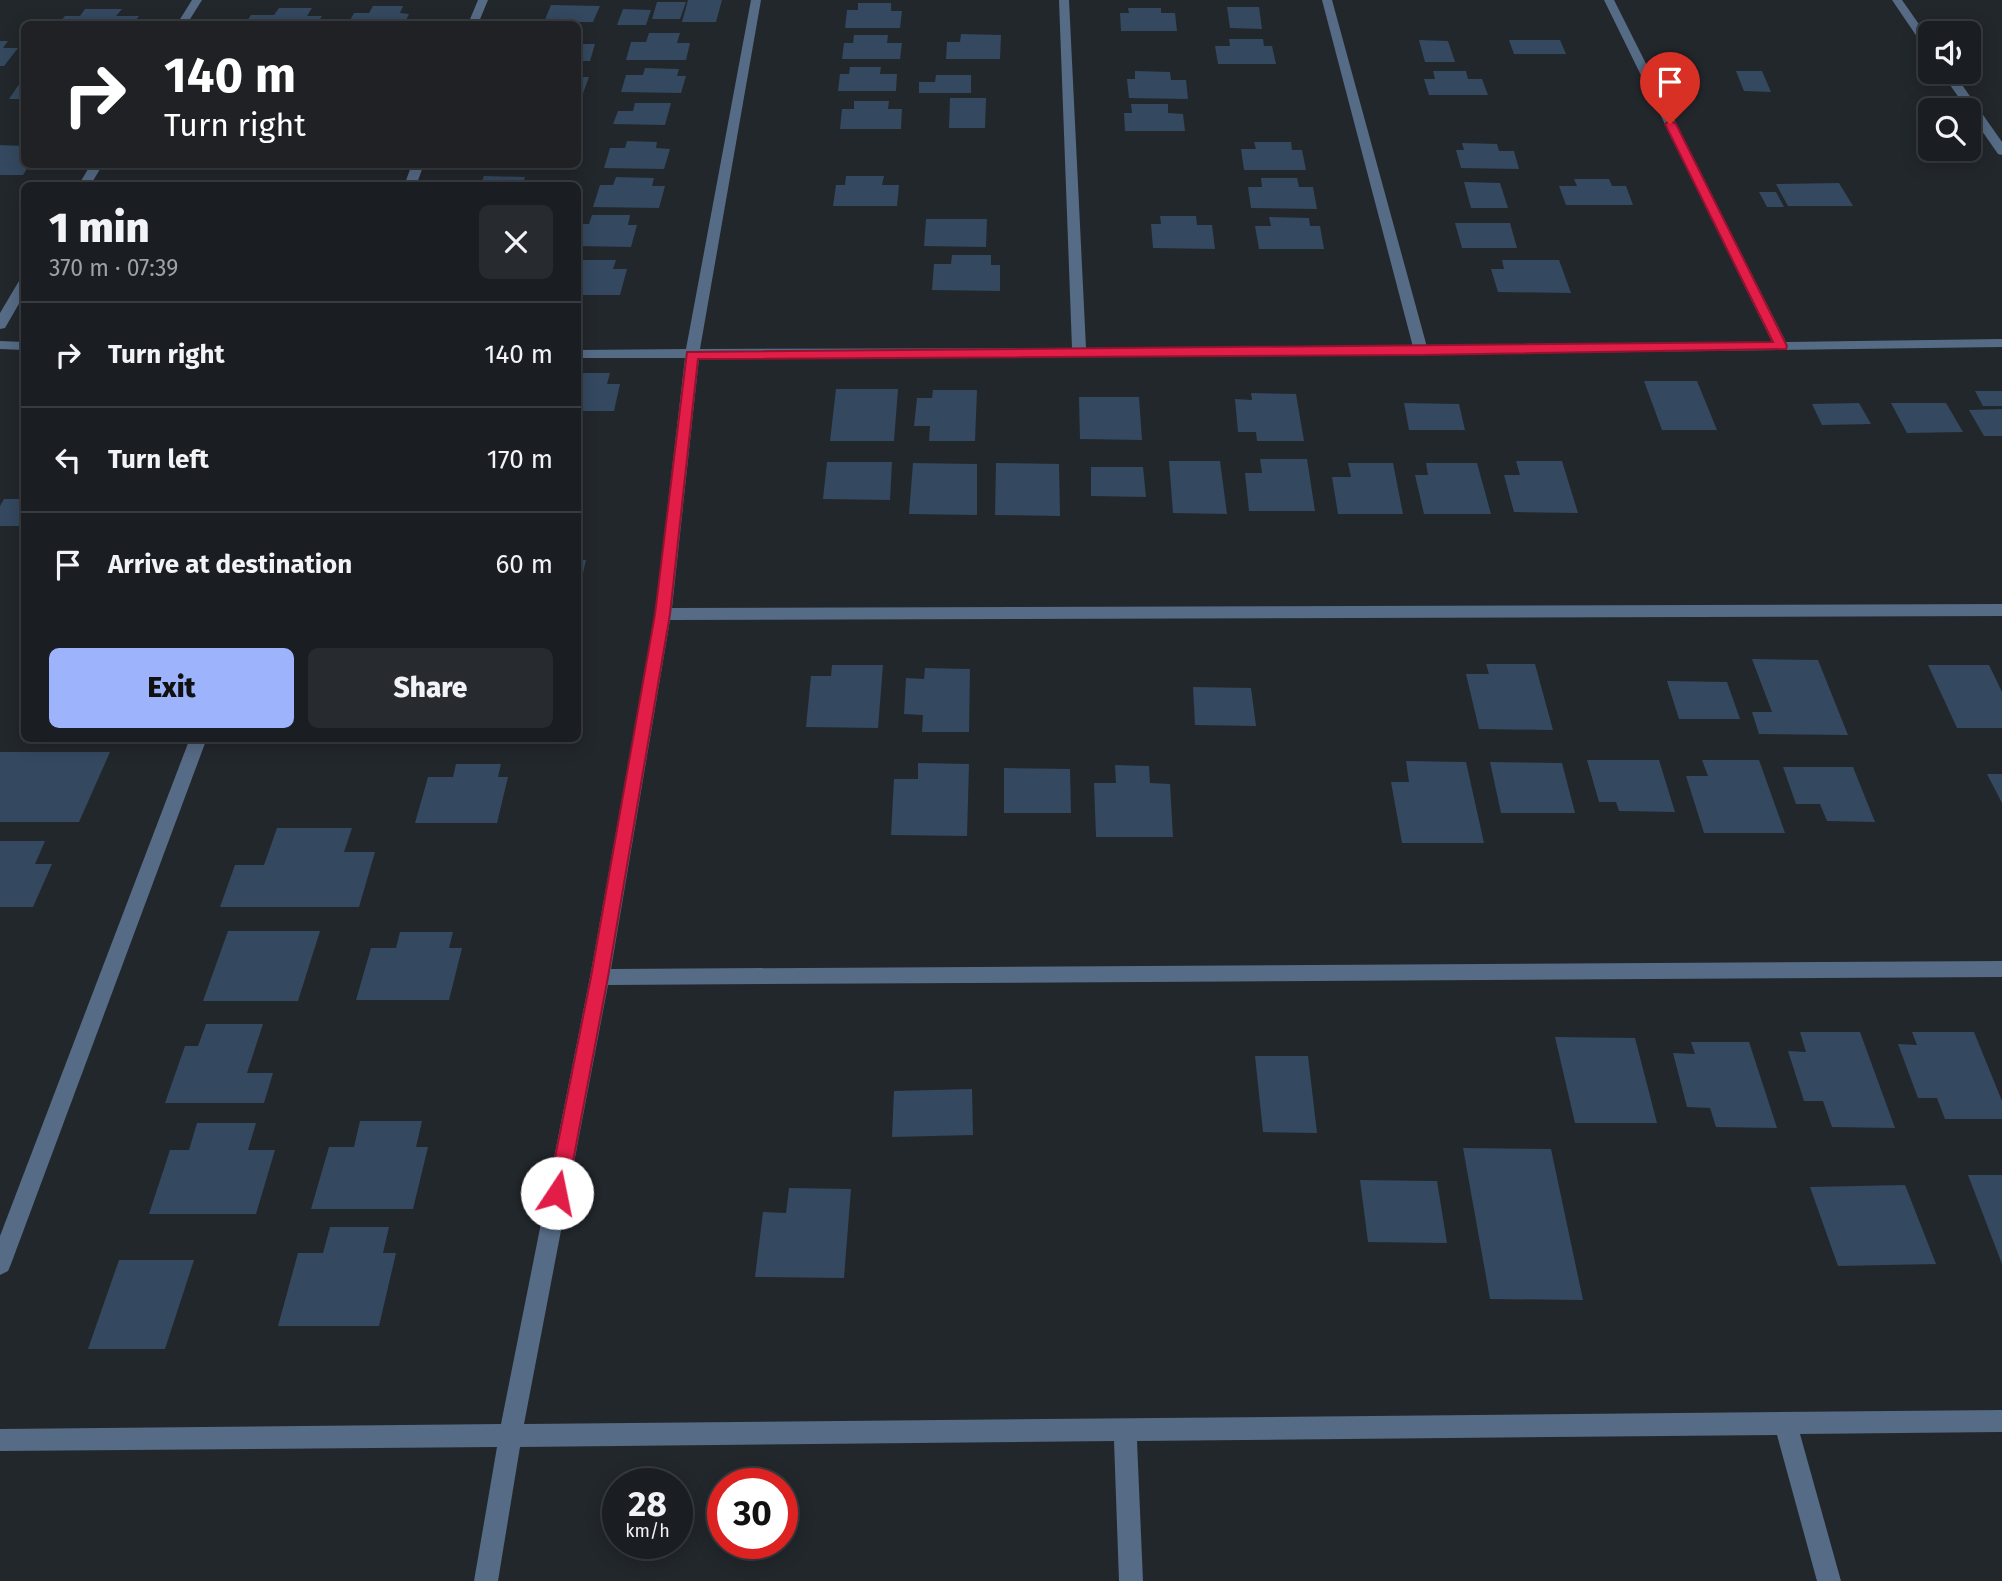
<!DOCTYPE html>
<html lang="en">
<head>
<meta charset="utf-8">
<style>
	:root { --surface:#1a1d21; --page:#272a2e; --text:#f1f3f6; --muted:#9fa2a5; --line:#383b3f; --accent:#9db4fd }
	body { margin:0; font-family:"Fira Sans",sans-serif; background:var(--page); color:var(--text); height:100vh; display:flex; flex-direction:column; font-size:26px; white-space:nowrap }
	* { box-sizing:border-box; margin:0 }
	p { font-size:23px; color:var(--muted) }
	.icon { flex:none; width:38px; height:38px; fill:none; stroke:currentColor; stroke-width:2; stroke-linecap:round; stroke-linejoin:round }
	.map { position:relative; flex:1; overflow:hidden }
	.details { position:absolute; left:21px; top:182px; width:560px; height:560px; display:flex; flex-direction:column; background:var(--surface); border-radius:10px; box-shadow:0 4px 18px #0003,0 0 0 2px var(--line) }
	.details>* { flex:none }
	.banner { position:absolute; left:21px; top:21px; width:560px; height:147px; border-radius:10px; box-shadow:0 4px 18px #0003,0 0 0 2px var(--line); background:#202124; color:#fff; overflow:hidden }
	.controls { position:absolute; left:1918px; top:21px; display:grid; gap:14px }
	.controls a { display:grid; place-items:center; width:63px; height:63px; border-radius:10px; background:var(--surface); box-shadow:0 4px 18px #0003,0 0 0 2px var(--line); font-size:35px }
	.speed { position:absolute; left:602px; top:1468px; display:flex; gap:14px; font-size:35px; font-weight:700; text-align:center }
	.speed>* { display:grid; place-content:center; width:91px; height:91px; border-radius:50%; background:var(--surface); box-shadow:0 4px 18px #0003,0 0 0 2px var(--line); line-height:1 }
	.speed small { font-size:18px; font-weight:400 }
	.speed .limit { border:10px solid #d22; background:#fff; color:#111 }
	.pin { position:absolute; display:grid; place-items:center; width:60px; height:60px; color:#fff; margin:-72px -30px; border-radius:50% 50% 50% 0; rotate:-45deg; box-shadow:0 0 7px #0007 }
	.pin .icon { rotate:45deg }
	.me { position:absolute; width:77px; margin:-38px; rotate:11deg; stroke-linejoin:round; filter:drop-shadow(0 0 5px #0008) }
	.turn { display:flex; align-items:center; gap:24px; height:147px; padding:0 28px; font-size:32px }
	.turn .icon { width:91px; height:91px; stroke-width:2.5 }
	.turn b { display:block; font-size:49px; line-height:60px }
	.round { display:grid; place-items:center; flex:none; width:74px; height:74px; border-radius:10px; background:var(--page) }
	.overview { display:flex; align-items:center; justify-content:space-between; height:119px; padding:0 28px }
	h1 { font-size:42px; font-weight:800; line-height:52px }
	.action { display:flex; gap:14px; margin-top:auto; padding:14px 28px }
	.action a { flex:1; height:80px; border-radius:10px; background:var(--accent); color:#111; font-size:28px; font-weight:800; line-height:80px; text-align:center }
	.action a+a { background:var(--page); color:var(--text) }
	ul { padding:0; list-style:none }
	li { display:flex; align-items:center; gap:21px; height:105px; padding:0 28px; border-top:2px solid var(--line) }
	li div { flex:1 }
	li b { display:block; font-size:26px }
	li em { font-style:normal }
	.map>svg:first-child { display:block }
</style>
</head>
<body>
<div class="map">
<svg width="2002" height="1581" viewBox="0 0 2002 1581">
	<rect width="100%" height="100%" fill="#22272c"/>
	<g fill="#34485f">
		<path d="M688,0H722L716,22H682Z"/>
		<path d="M657,2H686L680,19H652Z"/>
		<path d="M858,3H891V11H902L900,28H845L847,10H858Z"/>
		<path d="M551,5L600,6L593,22H544Z"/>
		<path d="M373,6H403L400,13L409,14L404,24H348L354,13H369Z"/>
		<path d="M1227,7H1259L1262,29L1230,28Z"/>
		<path d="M279,8H312L307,16H322L317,24H245L251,15H274Z"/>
		<path d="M1128,8H1161V13H1175L1177,31H1121L1120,13H1129Z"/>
		<path d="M85,9H122L116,16H139L133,24H58L65,16H80Z"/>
		<path d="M623,9L651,10L646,25H617Z"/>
		<path d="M649,33H680L677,43H690L686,60H626L631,42H646Z"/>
		<path d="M961,34L1001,35L1000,59H946L947,42H960Z"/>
		<path d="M854,35H888L887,43H902L900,59H842L844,43H853Z"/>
		<path d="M578,36H583L580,44H595L590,61H578Z"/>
		<path d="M1229,39H1263L1264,46H1272L1276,64H1218L1215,46H1230Z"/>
		<path d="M1419,40L1448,41L1455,62H1425Z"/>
		<path d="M1509,40H1560L1566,54H1514Z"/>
		<path d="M0,41H8L3,48H18L4,66H0Z"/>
		<path d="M850,67H881L880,74H897L896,91H838L840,74H849Z"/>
		<path d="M645,68L679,69L677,76H686L681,93L621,92L626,75H643Z"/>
		<path d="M1135,71L1170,72L1171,80H1186L1188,99L1129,98L1127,79H1135Z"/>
		<path d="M1433,71H1466L1468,79H1482L1488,95H1429L1424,79H1435Z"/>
		<path d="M1736,71H1762L1771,92L1744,91Z"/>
		<path d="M936,75H971V93H919V82H935Z"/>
		<path d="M578,77H589L582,96H578Z"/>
		<path d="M22,80H24V99H9Z"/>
		<path d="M950,98H986L985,128H949Z"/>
		<path d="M854,101H889L888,109H902L901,129H840L842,109H854Z"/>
		<path d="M635,103H671L665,125L613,124L618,111H633Z"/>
		<path d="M1131,104H1168V113L1183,114L1185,131H1125L1124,113H1132Z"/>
		<path d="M627,141L657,142L656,148L670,149L664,169L604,168L610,148H625Z"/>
		<path d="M1254,142H1291L1292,150H1302L1306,170H1244L1241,149H1256Z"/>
		<path d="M1462,143L1497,144L1499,151H1514L1519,169L1461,168L1456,150H1464Z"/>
		<path d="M0,145L24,146V164H30L23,175H0Z"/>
		<path d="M265,164H361L360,168L264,167Z"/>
		<path d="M492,164H555L553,168L491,167Z"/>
		<path d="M484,176L525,177L522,186H480Z"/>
		<path d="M846,176H884L882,185H899L897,206H833L836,185H845Z"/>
		<path d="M616,177L654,178L652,186H665L659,208L593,207L600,185H613Z"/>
		<path d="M1261,178H1297L1299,187H1313L1317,209L1251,208L1248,187H1262Z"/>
		<path d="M1574,179H1609L1612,186H1626L1633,205H1566L1559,186H1577Z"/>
		<path d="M286,180H322L319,186H283Z"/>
		<path d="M1464,182L1500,183L1508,208H1471Z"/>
		<path d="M1839,183L1853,206H1788L1776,184Z"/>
		<path d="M1759,192H1776L1784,207H1767Z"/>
		<path d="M592,215H630L628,225H637L631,247L578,246V224H589Z"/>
		<path d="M1160,216H1196L1197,225H1212L1215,249L1153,248L1151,224H1161Z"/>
		<path d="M1269,217L1309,218L1310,226H1320L1324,249H1259L1255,226H1271Z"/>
		<path d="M926,219H987L986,247L924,246Z"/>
		<path d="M1455,223H1510L1517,248H1462Z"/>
		<path d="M952,255H991V265H1000V291L932,290L934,264H951Z"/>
		<path d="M578,260H616L613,269H627L620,295H578Z"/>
		<path d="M1502,260H1559L1571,293L1498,292L1491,269H1504Z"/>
		<path d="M578,373H610L607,384H620L614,411H578Z"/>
		<path d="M1644,381H1697L1717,430H1662Z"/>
		<path d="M836,389H898L894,441H830Z"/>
		<path d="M933,390H977L975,441H929L930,426H914L917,398H932Z"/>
		<path d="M1975,391H2002V406H1983Z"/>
		<path d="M1251,393L1296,394L1304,441H1257L1256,432H1238L1235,399L1252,400Z"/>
		<path d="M1079,397H1139L1142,440L1080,439Z"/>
		<path d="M1404,403L1459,404L1465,430H1409Z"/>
		<path d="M1859,403L1871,424L1822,425L1812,404Z"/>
		<path d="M1891,403H1946L1963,432L1907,433Z"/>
		<path d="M2002,409V436H1984L1969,410Z"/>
		<path d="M1260,459H1307L1315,511H1249L1245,473H1262Z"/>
		<path d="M1169,461H1220L1227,514L1173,513Z"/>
		<path d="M1516,461H1562L1578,513L1514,512L1504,475H1520Z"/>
		<path d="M827,462H892L890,500L823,499Z"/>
		<path d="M913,463L977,464V515L909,514Z"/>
		<path d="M996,463L1059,464L1060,516L995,515Z"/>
		<path d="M1348,463H1393L1403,514H1338L1332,477H1351Z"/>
		<path d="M1426,463H1477L1491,514H1424L1415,475H1428Z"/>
		<path d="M1091,467H1143L1146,497L1091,496Z"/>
		<path d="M4,499H24V526H0V506Z"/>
		<path d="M578,560H586L579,591H578Z"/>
		<path d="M1752,659L1818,660L1848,735L1759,734L1752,712H1772Z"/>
		<path d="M1486,664H1535L1553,730L1479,729L1466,674H1489Z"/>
		<path d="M832,665H883L878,728L806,727L811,676H831Z"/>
		<path d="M1928,665H1989L2002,692V728H1957Z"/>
		<path d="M925,668L970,669L969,732H922L923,715L904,714L906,678L924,679Z"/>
		<path d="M1667,681L1727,682L1740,719H1679Z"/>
		<path d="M1193,687L1251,688L1256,726L1195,725Z"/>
		<path d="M24,738H117L116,742H23Z"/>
		<path d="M0,752H110L79,822H0Z"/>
		<path d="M1587,760H1659L1675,812L1619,811L1616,802H1599Z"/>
		<path d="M1702,760H1759L1785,833H1704L1686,776H1708Z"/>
		<path d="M1406,761L1466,762L1484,843H1402L1391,782H1409Z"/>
		<path d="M1490,762L1562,763L1575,813H1501Z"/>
		<path d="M918,763L969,764L967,836L891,835L894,779H918Z"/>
		<path d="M456,764H501L498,777H508L497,823H415L428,777H453Z"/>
		<path d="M1115,765L1149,766L1150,783L1170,784L1173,837H1096L1094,783H1116Z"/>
		<path d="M1783,767H1853L1875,822L1827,821L1820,804H1796Z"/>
		<path d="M1004,768L1070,769L1071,813H1004Z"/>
		<path d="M1987,774H2002V803Z"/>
		<path d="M277,828H352L344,852H375L359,907H220L235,865H264Z"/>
		<path d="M0,841H45L35,864H52L33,907H0Z"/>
		<path d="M228,931H320L298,1001H203Z"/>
		<path d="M400,932H453L449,948H462L449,1000H356L371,948H396Z"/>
		<path d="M206,1024H263L247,1073H273L264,1103H165L185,1046H198Z"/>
		<path d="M1800,1032H1860L1895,1128L1832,1127L1823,1101H1804L1788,1051L1806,1052Z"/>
		<path d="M1912,1032H1974L2002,1101V1119H1945L1937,1098H1918L1898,1044L1917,1045Z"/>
		<path d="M1555,1037L1635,1038L1657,1123H1575Z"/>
		<path d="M1691,1042H1749L1777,1128L1716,1127L1710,1108L1687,1107L1673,1053L1695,1054Z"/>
		<path d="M1255,1056H1308L1317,1133L1263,1132Z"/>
		<path d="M972,1089L973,1135L892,1137L894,1091Z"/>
		<path d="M360,1121H422L416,1147H428L413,1209H311L329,1147H354Z"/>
		<path d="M197,1123H256L248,1150H275L256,1214H149L170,1150H189Z"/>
		<path d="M1463,1148L1551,1149L1583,1300L1490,1299Z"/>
		<path d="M1968,1175H2002V1264Z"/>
		<path d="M1360,1180L1437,1181L1447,1243L1368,1242Z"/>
		<path d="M1905,1185L1936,1264L1838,1266L1810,1187Z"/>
		<path d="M789,1188L851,1189L844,1278L755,1277L763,1212L786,1213Z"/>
		<path d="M330,1227H389L383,1253H396L379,1326H278L298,1253H323Z"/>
		<path d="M119,1260H194L165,1349H88Z"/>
	</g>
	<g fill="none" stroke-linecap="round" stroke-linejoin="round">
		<g fill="#566b85" fill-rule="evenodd">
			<path d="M192,0H202L187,24H177Z"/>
			<path d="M478,0H488L478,24H468Z"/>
			<path d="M751,0H761L700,349L1072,348L1059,0H1069L1086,348L1413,347L1322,0H1332L1427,347L1772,342L1604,0H1614L1786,342L2002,339V347L1421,355L699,358L672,608L2002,604V616L670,620L611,969L2002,961V977L608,985L524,1424L2002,1410V1432L1800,1434L1841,1581H1817L1777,1435L1137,1441L1143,1581H1119L1114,1441L520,1447L498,1581H474L497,1447L0,1451V1429L501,1424L590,977L655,614L685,358H578V350L686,349Z"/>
			<path d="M1892,0H1902L1930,40V51L1926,50Z"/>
			<path d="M1941,72H1953L2002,142V155L1998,154Z"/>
			<path d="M91,164H103L90,186H78Z"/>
			<path d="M412,164H424L416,186H404Z"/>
			<path d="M24,280V295L5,328L0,329V313L19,281Z"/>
			<path d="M0,341L24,342V350L0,349Z"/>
			<path d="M190,738H207L11,1264L8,1271L0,1275V1236Z"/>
		</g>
	</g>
	<path fill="#e11d48" stroke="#92132f" stroke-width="2" d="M1670,120L1676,124L1787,346L1786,349L1421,355L698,359L670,614L608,977L567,1193L564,1199L557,1202L551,1199L548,1193L591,977L655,614L687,352L1773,342L1665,124Z"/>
</svg>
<div class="controls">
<a><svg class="icon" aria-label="sound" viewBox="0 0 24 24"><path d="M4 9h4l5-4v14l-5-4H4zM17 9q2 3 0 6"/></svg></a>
<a><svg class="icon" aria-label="search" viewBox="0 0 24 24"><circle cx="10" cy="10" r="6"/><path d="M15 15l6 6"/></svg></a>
</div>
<div class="speed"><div>28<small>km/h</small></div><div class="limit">30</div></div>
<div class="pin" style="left:1670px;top:124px;background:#d93025"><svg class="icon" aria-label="arrive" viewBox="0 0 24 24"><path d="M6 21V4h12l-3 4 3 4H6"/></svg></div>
<svg class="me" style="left:557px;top:1193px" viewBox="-20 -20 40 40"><circle r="19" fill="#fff"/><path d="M0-13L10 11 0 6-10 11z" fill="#e11d48"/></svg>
<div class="banner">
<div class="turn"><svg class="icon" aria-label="right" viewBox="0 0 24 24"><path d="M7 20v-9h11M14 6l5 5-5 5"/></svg><div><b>140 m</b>Turn right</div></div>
</div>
<section class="details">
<div class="overview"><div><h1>1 min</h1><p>370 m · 07:39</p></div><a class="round"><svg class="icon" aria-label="close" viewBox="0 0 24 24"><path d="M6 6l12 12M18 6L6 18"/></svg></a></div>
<ul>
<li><svg class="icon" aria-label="right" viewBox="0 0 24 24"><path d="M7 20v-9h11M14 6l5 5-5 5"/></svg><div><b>Turn right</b></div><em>140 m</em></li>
<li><svg class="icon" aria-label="left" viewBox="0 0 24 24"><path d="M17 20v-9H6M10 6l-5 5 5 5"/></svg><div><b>Turn left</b></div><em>170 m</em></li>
<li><svg class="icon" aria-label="arrive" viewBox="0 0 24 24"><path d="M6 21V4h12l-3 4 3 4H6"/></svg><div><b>Arrive at destination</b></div><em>60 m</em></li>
</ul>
<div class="action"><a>Exit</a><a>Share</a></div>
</section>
</div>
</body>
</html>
